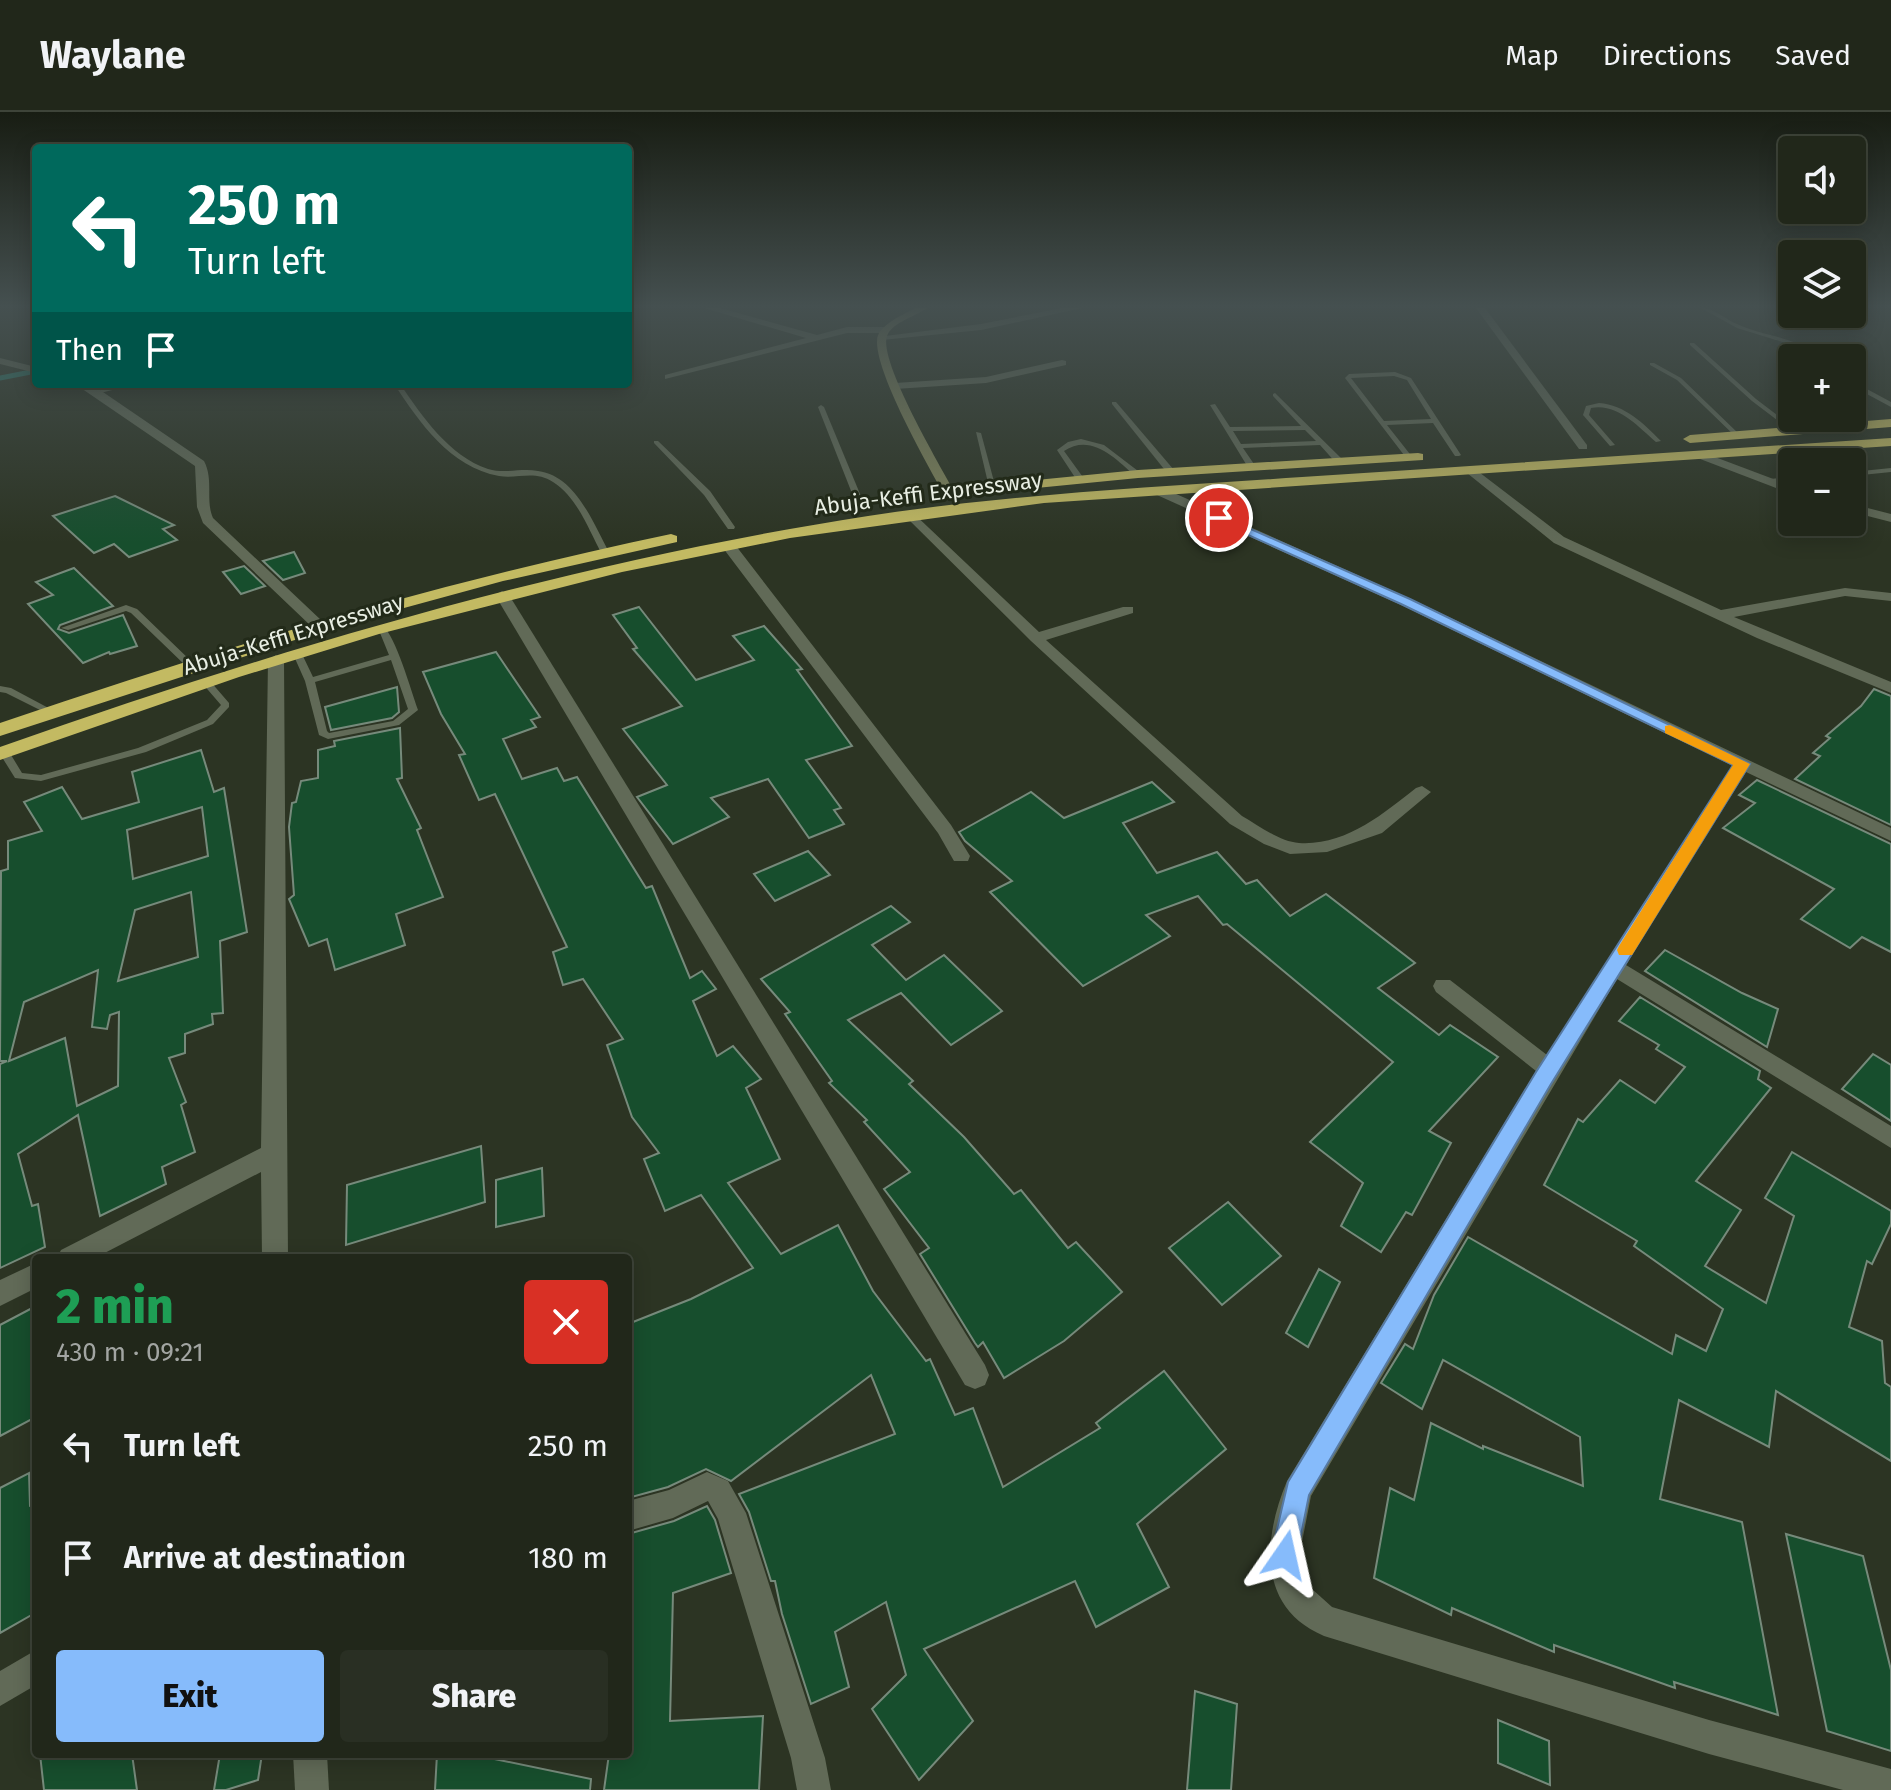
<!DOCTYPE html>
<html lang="en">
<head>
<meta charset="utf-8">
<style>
	:root { --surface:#21271a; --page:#292f23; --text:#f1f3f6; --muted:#a2a5a2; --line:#3e4439; --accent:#86bbfb }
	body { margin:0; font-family:"Fira Sans",sans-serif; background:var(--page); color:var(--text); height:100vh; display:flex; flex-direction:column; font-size:30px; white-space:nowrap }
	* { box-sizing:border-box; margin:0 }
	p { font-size:26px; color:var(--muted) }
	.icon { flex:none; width:44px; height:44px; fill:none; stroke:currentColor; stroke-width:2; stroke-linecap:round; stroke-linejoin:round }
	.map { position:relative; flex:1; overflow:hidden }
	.panel { position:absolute; left:32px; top:1142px; width:600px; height:504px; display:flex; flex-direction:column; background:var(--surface); border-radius:8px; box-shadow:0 4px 20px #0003,0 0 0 2px var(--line) }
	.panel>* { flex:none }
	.hud { position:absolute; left:32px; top:32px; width:600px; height:244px; border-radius:8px; box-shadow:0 4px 20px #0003,0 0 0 2px var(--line); background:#00695c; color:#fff; overflow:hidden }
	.tools { position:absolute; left:1778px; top:24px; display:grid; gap:16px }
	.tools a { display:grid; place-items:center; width:88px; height:88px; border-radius:8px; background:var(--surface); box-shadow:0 4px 20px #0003,0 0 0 2px var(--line); font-size:40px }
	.pin { position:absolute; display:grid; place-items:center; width:68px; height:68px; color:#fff; margin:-34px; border:4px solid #fff; border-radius:50%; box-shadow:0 2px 8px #0007 }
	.me { position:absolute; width:88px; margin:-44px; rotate:11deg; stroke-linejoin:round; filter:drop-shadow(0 0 6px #0008) }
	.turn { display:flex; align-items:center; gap:28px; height:168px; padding:0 24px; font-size:36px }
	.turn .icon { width:104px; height:104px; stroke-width:2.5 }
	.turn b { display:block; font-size:56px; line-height:68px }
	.then { display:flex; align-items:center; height:76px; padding:0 24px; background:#0003; gap:16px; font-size:30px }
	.round { display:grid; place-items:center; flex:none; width:84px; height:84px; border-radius:8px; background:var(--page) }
	.overview { display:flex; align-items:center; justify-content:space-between; height:136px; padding:0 24px }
	h1 { font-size:48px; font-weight:800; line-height:60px; color:#1e9e55 }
	.cta { display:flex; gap:16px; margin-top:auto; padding:16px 24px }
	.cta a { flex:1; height:92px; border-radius:8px; background:var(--accent); color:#111; font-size:32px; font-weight:800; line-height:92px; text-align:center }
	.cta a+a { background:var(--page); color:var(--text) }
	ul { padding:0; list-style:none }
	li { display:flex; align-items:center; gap:24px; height:112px; padding:0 24px }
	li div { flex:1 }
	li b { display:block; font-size:30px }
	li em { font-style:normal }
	header { display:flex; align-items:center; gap:48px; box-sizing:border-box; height:112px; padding:0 40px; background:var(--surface); border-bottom:2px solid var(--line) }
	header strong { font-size:38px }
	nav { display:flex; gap:44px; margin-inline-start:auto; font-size:28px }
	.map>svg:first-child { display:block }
</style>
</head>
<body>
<header>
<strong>Waylane</strong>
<nav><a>Map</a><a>Directions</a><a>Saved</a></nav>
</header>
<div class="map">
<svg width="1891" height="1678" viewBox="0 0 1891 1678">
	<rect width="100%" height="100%" fill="#2c3423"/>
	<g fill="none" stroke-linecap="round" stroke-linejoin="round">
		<path stroke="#297a6b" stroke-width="5" d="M0,266L36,259"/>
	</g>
	<g fill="#174e2d" stroke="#768a7b" stroke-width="2" fill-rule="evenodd">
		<path d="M115,384L174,413L163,417L177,428L129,445L114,432L94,441L53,404Z"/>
		<path d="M294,440L305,461L283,468L263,449Z"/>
		<path d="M244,454L265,474L241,482L223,460Z"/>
		<path d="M74,456L113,494L60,513L58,517L69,521L123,503L137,534L110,542L109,540L83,551L28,492L53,483L36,470Z"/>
		<path d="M639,495L696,568L754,548L733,524L764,514L802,557L797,558L852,634L806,648L841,696L834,698L844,712L809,726L768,667L711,686L729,705L673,732L637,685L667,673L623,617L682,594L633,537L637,536L613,503Z"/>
		<path d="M496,540L540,605L531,608L536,615L503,627L522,667L557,656L564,669L577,665L646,776L652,774L690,866L702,859L716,877L693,889L717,944L733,934L761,967L746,976L780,1047L728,1071L781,1142L838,1113L873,1179L926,1249L930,1247L955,1303L973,1296L1003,1375L1100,1316L1096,1311L1164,1259L1226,1337L1137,1412L1169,1475L1096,1515L1075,1469L924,1537L973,1609L919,1668L872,1597L906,1563L886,1490L835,1520L849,1575L811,1592L782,1502L775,1469H771L749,1400L739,1382L895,1322L871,1263L731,1369L706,1357L668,1375L628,1386V1212L691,1187L753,1156L701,1083L665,1099L644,1047L659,1041L632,1005L607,933L623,927L583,867L563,873L553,840L567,835L495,682L479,688L459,643L465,642L441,602L423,560Z"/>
		<path d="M397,575L399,600L392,606L331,618L325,595Z"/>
		<path d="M1874,577L1891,584V713L1795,667L1820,644L1813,641L1830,626L1826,624L1861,594Z"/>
		<path d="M400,616L402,666L397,667L421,716L417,718L443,785L396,802L405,833L335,858L327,827L309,834L289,787L294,783L289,715L292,691L296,690L301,669L318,666V638L335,634L334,629Z"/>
		<path d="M201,638L214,680L224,676L247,820L220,829L223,901L212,902L213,912L185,922V941L169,946L186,990L181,993L195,1040L162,1055L166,1072L100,1104L78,1003L18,1042L32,1094L38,1092L45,1135L0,1156V952L7,949H0L1,759L8,757V729L42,719L24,690L62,675L82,707L139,690L132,660ZM202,695L208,744L133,767L127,718ZM191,780L198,845L118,869L135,798ZM98,858L92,915L107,917L110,903L119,900L118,974L77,994L65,926L9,949L24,890Z"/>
		<path d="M1757,668L1891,732V840L1862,825L1850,836L1801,807L1834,777L1723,716L1755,691L1739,683Z"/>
		<path d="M1152,670L1174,690L1123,711L1157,761L1217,740L1246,772L1257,768L1290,804L1326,782L1415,851L1378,876L1439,923L1450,913L1498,945L1429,1019L1451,1031L1412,1103L1406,1100L1381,1140L1341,1114L1363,1071L1310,1030L1393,950L1227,812L1223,813L1198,784L1146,803L1170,824L1083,874L990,780L1012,769L965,729L959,720L1031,680L1064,706Z"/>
		<path d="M808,739L830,763L775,789L754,762Z"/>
		<path d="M891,794L910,810L872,833L906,868L944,843L1002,899L951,933L901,881L848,908L913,969L909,972L964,1025L1014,1082L1021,1078L1068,1136L1076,1130L1122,1180L1064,1229L1004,1266L983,1230L978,1235L975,1231L920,1142L929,1136L884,1077L910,1060L864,1010L867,1008L829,971L832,969L785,902L790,900L761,867Z"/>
		<path d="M1665,838L1742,881L1778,897L1767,935L1645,859Z"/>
		<path d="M1640,885L1760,959L1758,967L1771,976L1696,1069L1741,1098L1705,1154L1766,1191L1794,1104L1765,1086L1792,1040L1891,1099V1112L1872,1152L1867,1149L1849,1215L1882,1229L1885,1271L1891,1275V1349L1776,1279L1769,1335L1679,1288L1660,1387L1742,1410L1778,1603L1674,1570L1675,1576L1554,1533V1540L1452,1496L1451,1503L1374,1466L1390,1376L1414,1388L1431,1311L1483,1337V1334L1583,1374L1580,1325L1443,1248L1422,1297L1381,1271L1405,1232L1413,1237L1434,1183L1468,1125L1672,1242L1676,1223L1706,1239L1723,1197L1634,1134L1637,1129L1544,1073L1578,1007L1583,1010L1620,968L1655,991L1685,955L1656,937L1659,933L1619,909Z"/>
		<path d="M1873,942L1891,953V1009L1842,977Z"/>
		<path d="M481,1034L485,1090L346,1133L347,1073Z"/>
		<path d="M542,1056L544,1104L496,1115V1068Z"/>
		<path d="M1228,1090L1281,1144L1222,1193L1169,1136Z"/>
		<path d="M1319,1157L1340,1170L1308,1235L1286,1221Z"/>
		<path d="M36,1194V1305L0,1324V1213Z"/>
		<path d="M29,1361L30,1394L36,1395L35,1501L0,1521V1376Z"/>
		<path d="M707,1394L715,1408L731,1461L673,1481L670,1609L763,1604L759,1678H604L609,1642H628V1422L674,1409Z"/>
		<path d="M1786,1422L1863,1444L1891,1558V1639L1827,1619Z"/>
		<path d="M1195,1579L1237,1592L1231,1678H1187Z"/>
		<path d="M1498,1608L1549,1629L1550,1673L1498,1651Z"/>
		<path d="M40,1642H132L137,1678H44Z"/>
		<path d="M220,1642H262L258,1668L226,1678H214Z"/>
		<path d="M437,1642H470L591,1667L590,1678H435Z"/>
	</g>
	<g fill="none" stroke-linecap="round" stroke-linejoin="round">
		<g fill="#616a57" fill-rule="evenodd">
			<path d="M1701,196C1714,196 1725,207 1737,212C1764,225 1797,224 1820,246H1813L1792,233L1737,216Z"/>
			<path d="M1690,231H1694L1756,287L1798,319V321H1794L1752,289L1690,233Z"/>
			<path d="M1650,251H1654L1681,266L1740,323V325H1736L1677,268L1650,253Z"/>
			<path d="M1395,260L1411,266L1461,343L1459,344H1455L1433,311L1387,313L1413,346L1407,347L1345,266L1349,262ZM1394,264L1407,268L1431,307L1384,309L1351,266Z"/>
			<path d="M1852,269L1891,290V295L1852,274Z"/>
			<path d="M125,272H137L96,282L93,280Z"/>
			<path d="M394,272H400C422,304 449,344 488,357C505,362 521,356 538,359C576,364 593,411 609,440L608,442H602C588,417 578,386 553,370C535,358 518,367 499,364C450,355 420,311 394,272Z"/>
			<path d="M1275,281L1343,348V352H1337L1320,333L1243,336L1256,355L1249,357L1210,293L1215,292L1230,315L1301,314L1273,284V282ZM1305,318L1316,329L1241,332L1233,319Z"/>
			<path d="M1112,290H1116L1174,358V362H1168L1112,292Z"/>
			<path d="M1599,291C1625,293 1643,311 1661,329L1656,330C1637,314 1618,291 1591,296L1589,303L1615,333L1610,334L1583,303L1586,294Z"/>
			<path d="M821,293L824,295L865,394L864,396L857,394L818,295Z"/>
			<path d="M976,320L981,321L996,377L989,375Z"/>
			<path d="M1081,327L1104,333L1142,362L1135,364C1115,346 1091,321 1064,339L1085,368L1078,370L1057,338L1068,330Z"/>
			<path d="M654,329H658L710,379L735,415L734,417H728L704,383L654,331Z"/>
			<path d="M1891,356V360L1852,364V360Z"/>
			<path d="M1792,365V369L1770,371L1766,369L1770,367Z"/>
			<path d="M126,493L137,497L192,550V554H186L131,501L126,499L68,518L61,516Z"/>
			<path d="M382,513C396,524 411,579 418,598L399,613L328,627L319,623L305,569L293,542L298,539L301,540L313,565L389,543L378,516ZM391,548L408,597L393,609L329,621L327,619L315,570Z"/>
			<path d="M207,568L210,569L229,591V595L213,612L146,640L41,669L15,666L0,642V638H8L22,661L41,663L138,636L207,608L221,593L202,571Z"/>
			<path d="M0,574L11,576L56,600L51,603L48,602L6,581L0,580Z"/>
		</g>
		<g fill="#616a57" fill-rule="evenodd">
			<path d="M704,196H720L817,223L847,215H886L891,218L886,221H847L665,267V263L806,226Z"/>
			<path d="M1062,196H1082L981,218L882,228L877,225L981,212Z"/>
			<path d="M1476,196H1485L1587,333V337H1579Z"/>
			<path d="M0,246L36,255V261L0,252Z"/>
			<path d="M1062,248L1066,249V253L986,271L895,277L890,274L895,271L986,265Z"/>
			<path d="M75,272H88L100,278L204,349C214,368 205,388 213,406L322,509V515H312L203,411L197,395L195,354Z"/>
			<path d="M1699,339L1792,374V382L1695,345L1693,343Z"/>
			<path d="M1471,354L1564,425L1721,498L1845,476L1891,481V489L1845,484L1734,505L1891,570V581L1757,526L1554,431L1467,361V355Z"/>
			<path d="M1157,377H1165L1411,487L1891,716V729L1746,660L1626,853L1891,1014V1036L1617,867L1311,1384L1302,1430V1468L1332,1495L1709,1608L1891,1657V1678H1843L1709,1642L1324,1524C1257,1496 1263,1426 1287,1369L1536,959L1436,880L1433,874L1436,868H1450L1547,943L1733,654L1401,493L1157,383Z"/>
			<path d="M1852,392L1891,402V410L1852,400Z"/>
			<path d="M910,398L1039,520L1123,495H1133V501L1046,528L1242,704C1258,713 1280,730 1299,731C1345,734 1383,702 1416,676L1422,674L1431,680L1382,721L1327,740L1290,742L1264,732L1230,712L1031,529L906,405L904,402Z"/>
			<path d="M723,430H733L951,713L970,744L968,749H954L938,721L723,436Z"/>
			<path d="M502,479L509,483L985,1253L989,1263L985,1273L975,1277L965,1273L495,483Z"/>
			<path d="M276,543L284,548L288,1146H262L261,1060L95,1146H57L61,1138L261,1036L268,548Z"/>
			<path d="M36,1151V1176L0,1194V1168Z"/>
			<path d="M707,1360L728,1369L746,1401L825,1646L831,1678H797L791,1646L718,1407L708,1389L673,1406L628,1419V1389L669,1378Z"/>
			<path d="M36,1538V1573L0,1594V1559Z"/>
			<path d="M293,1642H327L329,1678H295Z"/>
		</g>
		<path fill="#7e825a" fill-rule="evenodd" d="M916,196H927C917,204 892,210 887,224C878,249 941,355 955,381L949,385L943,381C929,355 865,244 879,221C887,209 904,202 916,196Z"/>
		<g fill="#c3ba62" fill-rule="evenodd">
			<path d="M1891,307V315L1690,331L1683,327L1690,323Z"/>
			<path d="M1891,326V334L1044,391L790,426L622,460L379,522L239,565L0,648V635C284,535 570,450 868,404C1012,382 1157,375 1302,365C1498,352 1695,339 1891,326Z"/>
			<path d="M1418,341L1423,342V348L1138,366L956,384L949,380L956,376L1138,358Z"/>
			<path d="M671,422L677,424V430L503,469L338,514L0,624V611C221,535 443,470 671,422Z"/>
		</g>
	</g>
	<linearGradient id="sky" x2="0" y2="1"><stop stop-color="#181d13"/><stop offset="0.45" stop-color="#455050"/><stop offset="1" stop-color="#455050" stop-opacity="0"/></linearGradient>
	<rect width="1891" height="431" fill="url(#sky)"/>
	<path fill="#86bbfb" stroke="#577aa3" stroke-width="2" d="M1219,403L1410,487L1750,652L1551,972L1309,1383L1295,1453L1285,1457L1275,1453L1271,1443L1288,1370L1536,960L1733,653L1401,492L1215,408V404Z"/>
	<path fill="#f59e0b" d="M1670,613L1750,652L1632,843H1619L1617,838L1619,834L1733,653L1665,621V614Z"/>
	<g text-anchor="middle" stroke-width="6" stroke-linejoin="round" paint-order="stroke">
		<g font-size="22" fill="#e8eee3" stroke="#222a19">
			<text transform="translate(928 381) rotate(-7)" y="8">Abuja-Keffi Expressway</text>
			<text transform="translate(293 522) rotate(-17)" y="8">Abuja-Keffi Expressway</text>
		</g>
	</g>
</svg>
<div class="tools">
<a><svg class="icon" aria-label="sound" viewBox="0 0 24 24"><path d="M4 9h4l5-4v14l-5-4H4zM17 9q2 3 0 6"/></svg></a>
<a><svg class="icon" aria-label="layers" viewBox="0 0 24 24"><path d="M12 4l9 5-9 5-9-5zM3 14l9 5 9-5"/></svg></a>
<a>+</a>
<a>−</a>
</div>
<div class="pin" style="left:1219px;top:406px;background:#d93025"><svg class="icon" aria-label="arrive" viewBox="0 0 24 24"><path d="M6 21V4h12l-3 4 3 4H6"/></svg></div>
<svg class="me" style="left:1285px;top:1443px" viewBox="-20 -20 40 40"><path d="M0-17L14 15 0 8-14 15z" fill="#86bbfb" stroke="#fff" stroke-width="4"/></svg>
<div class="hud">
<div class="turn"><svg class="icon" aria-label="left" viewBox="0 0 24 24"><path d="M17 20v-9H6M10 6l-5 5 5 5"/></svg><div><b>250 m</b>Turn left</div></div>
<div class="then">Then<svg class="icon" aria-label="arrive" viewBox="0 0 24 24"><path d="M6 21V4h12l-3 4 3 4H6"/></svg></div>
</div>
<section class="panel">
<div class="overview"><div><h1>2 min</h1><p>430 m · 09:21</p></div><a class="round" style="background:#d93025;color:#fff"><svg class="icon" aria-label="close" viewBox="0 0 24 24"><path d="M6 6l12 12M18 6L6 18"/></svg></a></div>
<ul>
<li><svg class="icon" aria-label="left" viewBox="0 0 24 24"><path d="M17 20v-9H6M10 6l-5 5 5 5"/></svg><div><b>Turn left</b></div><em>250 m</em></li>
<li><svg class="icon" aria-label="arrive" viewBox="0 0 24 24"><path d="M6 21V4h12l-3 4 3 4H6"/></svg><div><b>Arrive at destination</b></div><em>180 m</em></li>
</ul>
<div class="cta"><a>Exit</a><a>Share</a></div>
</section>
</div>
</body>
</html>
